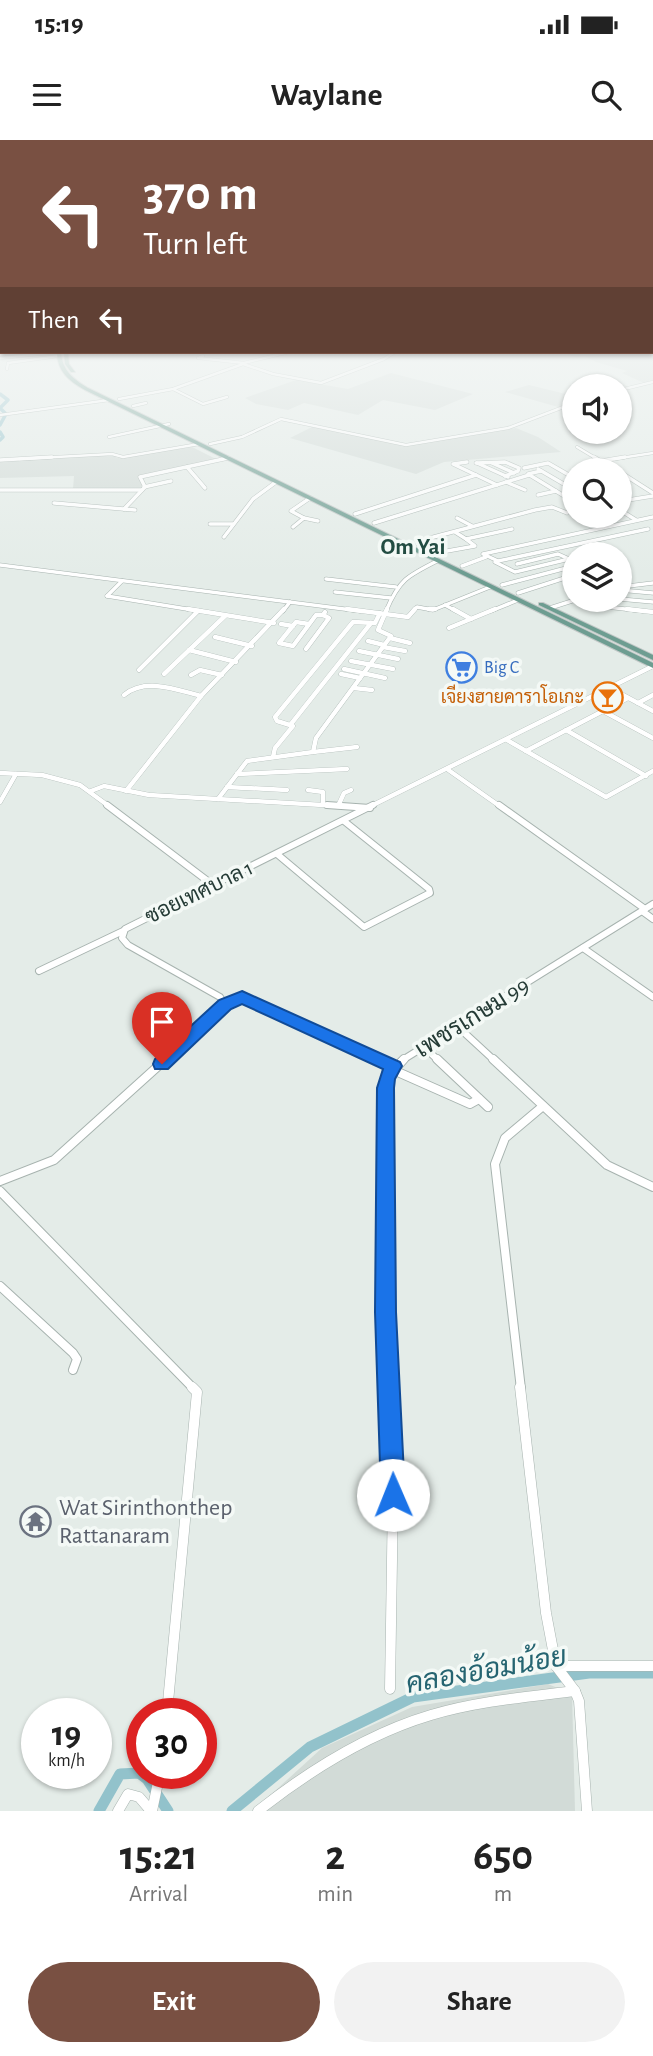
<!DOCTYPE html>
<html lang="en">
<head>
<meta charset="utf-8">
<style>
	:root { --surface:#fff; --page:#f2f2f2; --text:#222; --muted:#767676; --accent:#795042 }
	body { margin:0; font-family:"Alegreya Sans",Sarabun,sans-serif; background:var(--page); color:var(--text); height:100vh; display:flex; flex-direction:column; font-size:26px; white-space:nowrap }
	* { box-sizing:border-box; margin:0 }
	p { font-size:23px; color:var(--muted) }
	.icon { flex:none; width:38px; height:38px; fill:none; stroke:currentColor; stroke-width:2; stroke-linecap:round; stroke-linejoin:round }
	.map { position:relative; height:1671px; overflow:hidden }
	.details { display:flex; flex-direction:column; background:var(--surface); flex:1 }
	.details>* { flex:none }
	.hud { position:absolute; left:0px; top:0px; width:654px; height:214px; box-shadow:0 2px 5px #0004; background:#795042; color:#fff; overflow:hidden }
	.buttons { position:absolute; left:562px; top:234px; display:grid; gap:14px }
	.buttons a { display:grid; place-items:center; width:70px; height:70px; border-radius:50%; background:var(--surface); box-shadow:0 2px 5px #0004; font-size:35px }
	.speed { position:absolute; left:21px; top:1558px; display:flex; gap:14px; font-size:35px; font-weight:700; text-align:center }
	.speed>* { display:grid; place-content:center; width:91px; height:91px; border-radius:50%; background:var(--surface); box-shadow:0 2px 5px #0004; line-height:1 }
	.speed small { font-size:18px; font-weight:400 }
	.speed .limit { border:10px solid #d22; background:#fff; color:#111 }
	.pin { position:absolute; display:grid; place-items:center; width:60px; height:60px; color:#fff; margin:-72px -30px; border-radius:50% 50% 50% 0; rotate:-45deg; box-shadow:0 0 7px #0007 }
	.pin .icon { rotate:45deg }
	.me { position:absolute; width:77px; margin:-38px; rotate:359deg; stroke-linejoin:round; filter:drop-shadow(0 0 5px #0008) }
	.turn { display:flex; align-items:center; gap:24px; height:147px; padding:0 28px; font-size:32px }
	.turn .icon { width:91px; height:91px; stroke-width:2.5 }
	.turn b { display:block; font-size:49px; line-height:60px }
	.then { display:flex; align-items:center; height:66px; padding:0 28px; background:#0003; gap:14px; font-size:26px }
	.eta { display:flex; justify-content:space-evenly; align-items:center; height:119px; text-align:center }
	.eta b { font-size:42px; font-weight:600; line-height:49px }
	.cta { display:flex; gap:14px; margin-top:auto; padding:14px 28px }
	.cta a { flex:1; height:80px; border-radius:42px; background:var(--accent); color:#fff; font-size:28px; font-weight:600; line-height:80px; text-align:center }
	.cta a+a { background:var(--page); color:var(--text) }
	.status { display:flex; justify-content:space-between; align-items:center; height:49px; padding:0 35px; background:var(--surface); direction:ltr }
	.status svg { height:19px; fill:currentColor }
	header { display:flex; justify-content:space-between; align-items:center; height:91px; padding:0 28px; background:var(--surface); font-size:32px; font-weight:600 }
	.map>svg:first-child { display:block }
</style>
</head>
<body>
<div class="status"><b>15:19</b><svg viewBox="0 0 49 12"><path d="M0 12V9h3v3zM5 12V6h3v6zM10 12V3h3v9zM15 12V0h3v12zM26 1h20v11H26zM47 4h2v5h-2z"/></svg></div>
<header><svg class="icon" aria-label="menu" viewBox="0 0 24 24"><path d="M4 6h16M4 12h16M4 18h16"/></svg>Waylane<svg class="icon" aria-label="search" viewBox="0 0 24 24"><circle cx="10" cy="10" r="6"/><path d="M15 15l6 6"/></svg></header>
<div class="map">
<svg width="653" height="1671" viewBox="0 0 653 1671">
	<rect width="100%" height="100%" fill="#e4ece8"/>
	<g fill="#d2dbd7">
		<path d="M653,201V241L644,243L622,233L627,231L596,222L585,216L576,217L559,212H653Z"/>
		<path d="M391,233L473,254L435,270L383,260L358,275L304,263L288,270L256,264L245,258L296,240L348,249Z"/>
		<path d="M529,245L574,256V261L558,267L505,252Z"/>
		<path d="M312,287L407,306L516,288L538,297L561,312L444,322L416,334L290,298Z"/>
		<path d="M192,307L218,320L138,336L144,348L73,349L74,336L0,338V321L114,314L117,318Z"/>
		<path d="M548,1544L572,1554L575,1671H253L322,1608L412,1567Z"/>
	</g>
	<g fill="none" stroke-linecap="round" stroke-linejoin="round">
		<g stroke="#92c2cb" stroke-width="3.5">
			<path d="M0,254L8,260L0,268L6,274L0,285"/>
			<path d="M0,292L3,297L0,300"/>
		</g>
		<g stroke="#92c2cb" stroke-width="11">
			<path d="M99,1671L120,1634L139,1633L147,1639L168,1671"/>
			<path d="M232,1671L310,1607L413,1557L589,1533H653"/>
		</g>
		<defs>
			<g id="minor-far5">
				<path d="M203,216L198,218L244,223L289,212"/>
				<path d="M0,218L59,212"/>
				<path d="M7,229L8,223L58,216"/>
				<path d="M173,249L203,264L227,257"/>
				<path d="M620,250L653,242"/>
				<path d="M119,259L173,249L243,224L273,234L321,243L384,219L395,212"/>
				<path d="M133,266L146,263"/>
				<path d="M0,275L109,260"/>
				<path d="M109,297L169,284"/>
				<path d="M210,304L242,297L281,279L406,305L508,288L574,263"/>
				<path d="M577,307L597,319"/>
				<path d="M19,319L112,314L123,317L199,304"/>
				<path d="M223,319L228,318"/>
				<path d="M614,319L653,313"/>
			</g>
			<g id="minor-far4">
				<path d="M594,317L617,331"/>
				<path d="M0,320L52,317"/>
				<path d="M601,321L625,317"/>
				<path d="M467,322L453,324L497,345"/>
				<path d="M476,323L505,322L519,328L518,331L505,336"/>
				<path d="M477,323L508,337"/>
				<path d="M492,323L514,333"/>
				<path d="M187,327L205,348"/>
				<path d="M524,328L548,323L574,338"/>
				<path d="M538,329L574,350"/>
				<path d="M541,331L528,334L574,362"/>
				<path d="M620,332L653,353"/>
				<path d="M506,342L525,350"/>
				<path d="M144,347L171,341"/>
				<path d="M0,350H142"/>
				<path d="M538,355L556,351"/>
				<path d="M628,360L653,356"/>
				<path d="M54,363L135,370"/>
				<path d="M124,369L145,347L140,337L228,318"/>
				<path d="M620,370L636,380"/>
				<path d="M355,374L476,335"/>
				<path d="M304,378L318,381"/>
				<path d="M457,378L472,386"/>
				<path d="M374,383L529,335"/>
				<path d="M210,384H233"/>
				<path d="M293,387L304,378L291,371L310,358"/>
				<path d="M648,389L498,421L483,414L653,377"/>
				<path d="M455,392L466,399L512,389"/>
				<path d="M224,397L253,359L276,342"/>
				<path d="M418,404L430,398L535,370L552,367L567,373"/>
				<path d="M436,413L475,406L466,399"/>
				<path d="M584,415L598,411L605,415"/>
				<path d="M495,422L515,432L569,419"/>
				<path d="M517,424L558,414L569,419L574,418"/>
				<path d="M0,425L360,471"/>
				<path d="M462,426L486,417"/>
				<path d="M326,439L396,447"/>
				<path d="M502,445L574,426"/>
				<path d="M620,447L653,443"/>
				<path d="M620,450L653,453"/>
				<path d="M335,452L391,458"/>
				<path d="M518,453L574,435"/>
				<path d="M107,456L199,471"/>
				<path d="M107,456L122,441"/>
				<path d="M620,459L653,462"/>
				<path d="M581,460L598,466L643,471"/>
				<path d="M445,465L456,471"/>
				<path d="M550,468L575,460"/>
				<path d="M283,471L290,462"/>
				<path d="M386,471C399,440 407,436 437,421"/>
				<path d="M413,471L417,467L433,470L490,447"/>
				<path d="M491,471L518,460"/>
			</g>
			<g id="minor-far3">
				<path d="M188,469L274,483"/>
				<path d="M347,469L408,477L415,469"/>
				<path d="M429,469H435"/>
				<path d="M453,469L471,479"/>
				<path d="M627,469L653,472"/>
				<path d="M281,484L293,486"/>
				<path d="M309,484L296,482L279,503L293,506L316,475H323"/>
				<path d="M449,488L495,469"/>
				<path d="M215,497L252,506"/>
				<path d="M390,498L410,503"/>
				<path d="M368,501L384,505"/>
				<path d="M383,507L405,511"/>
				<path d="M306,509L329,478L323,475L325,472"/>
				<path d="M189,510L236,522"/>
				<path d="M359,511L398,519"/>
				<path d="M351,521L393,529"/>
				<path d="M344,529L385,538"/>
				<path d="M139,530L198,471"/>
				<path d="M164,534L225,476"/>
				<path d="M341,534L360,538"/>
				<path d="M191,535L200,530L222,535"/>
				<path d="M354,548L372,550"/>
				<path d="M610,548L653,571"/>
				<path d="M124,555C146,537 177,550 201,556"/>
				<path d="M638,563L653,555"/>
				<path d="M603,571L653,598"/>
				<path d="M291,584L371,483"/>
				<path d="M566,590L646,636"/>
				<path d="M507,600L606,657L653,631"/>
				<path d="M526,611L628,558"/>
				<path d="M313,612L357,607"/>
				<path d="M273,617L275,608L293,586L277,581L275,577L353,482L375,483L380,473"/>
				<path d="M447,629L501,667"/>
				<path d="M0,633L42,635L80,645L110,667"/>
				<path d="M237,634L347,629"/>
				<path d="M227,647L287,650"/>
				<path d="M308,650L323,652V663"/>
				<path d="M91,651L104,646L149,655L357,667"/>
				<path d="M126,651L201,556L284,469"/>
				<path d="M218,659L247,621L313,612L316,598L391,496L378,490L387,469"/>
				<path d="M0,662L16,634"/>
				<path d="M339,664L344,653L351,650"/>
				<path d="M369,667L653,526"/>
			</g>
			<g id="minor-far2">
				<path d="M107,665L213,745"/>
				<path d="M327,665L370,668"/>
				<path d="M499,665L645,769"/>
				<path d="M277,714L364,787L430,753L429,749L344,681"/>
				<path d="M642,771L653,779"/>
				<path d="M583,808L653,857"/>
				<path d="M39,831L123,791"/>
				<path d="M225,865L244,857L383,921"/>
				<path d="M457,886L495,921"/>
				<path d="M424,907L439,921"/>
				<path d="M164,921L225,865L220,857L128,805L122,798L125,789L373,665"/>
				<path d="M401,921L653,764"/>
			</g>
			<g id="minor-far1">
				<path d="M379,919L394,926"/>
				<path d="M437,919L488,967"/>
				<path d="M493,919L607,1025L653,1047"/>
				<path d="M391,929L470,964L479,959"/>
				<path d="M0,1041L54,1020L166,919"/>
				<path d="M0,1051L194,1249"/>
				<path d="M0,1146L73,1213L77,1219L73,1230"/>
				<path d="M388,1249L385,1172L386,939L404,919"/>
				<path d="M521,1249L495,1024L505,998L543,966"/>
			</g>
			<g id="minor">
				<path d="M388,1247L393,1355L390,1549"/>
				<path d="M520,1247L546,1473L556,1526L575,1551L579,1561L587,1671"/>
				<path d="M556,1526H653"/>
				<path d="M167,1573L197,1252L192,1247"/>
				<path d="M118,1671L128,1654L139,1657L151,1671"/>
				<path d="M152,1671L160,1633"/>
				<path d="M258,1671C310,1630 367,1594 431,1575C478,1561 527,1557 575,1551"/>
			</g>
			<g id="primary">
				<path d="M57,212H61C62,230 73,239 88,248L653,523V528L85,250C69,241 57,231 57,212Z"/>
				<path d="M64,212H68L69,224L75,232H71L65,224Z"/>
				<path d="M539,463H543L653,515V520L539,465Z"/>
			</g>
		</defs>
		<use href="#minor-far5" stroke="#a7b3af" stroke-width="3.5"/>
		<use href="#minor-far4" stroke="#a7b3af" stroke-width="4.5"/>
		<use href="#minor-far3" stroke="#a7b3af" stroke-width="5"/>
		<use href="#minor-far2" stroke="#a7b3af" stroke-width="8"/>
		<use href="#minor-far1" stroke="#a7b3af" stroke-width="10"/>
		<use href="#minor" stroke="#a7b3af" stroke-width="11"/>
		<use href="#primary" stroke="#c2c8c7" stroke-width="2"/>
		<use href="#minor-far5" stroke="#fff" stroke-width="2.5"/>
		<use href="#minor-far4" stroke="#fff" stroke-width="3.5"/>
		<use href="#minor-far3" stroke="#fff" stroke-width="4.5"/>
		<use href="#minor-far2" stroke="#fff" stroke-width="6"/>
		<use href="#minor-far1" stroke="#fff" stroke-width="8"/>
		<use href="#minor" stroke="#fff" stroke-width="10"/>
		<use href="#primary" fill="#6d9d91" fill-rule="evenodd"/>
	</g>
	<linearGradient id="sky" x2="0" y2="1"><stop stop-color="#85badc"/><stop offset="0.46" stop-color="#f3f6f5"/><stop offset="1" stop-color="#f3f6f5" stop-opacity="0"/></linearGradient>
	<rect width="653" height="434" fill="url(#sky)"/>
	<path fill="#1a73e8" stroke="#114b97" stroke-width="2" d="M242,851L400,922L402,926L395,939L394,948L396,1172L405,1355L402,1363L393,1367L385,1363L381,1355L375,1172L377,948L383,929L242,864L231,869L168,929H155L153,924L155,919L219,860Z"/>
	<defs>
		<symbol id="supermarket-ring" viewBox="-11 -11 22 22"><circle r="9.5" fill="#f4f9f6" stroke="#3f7fe0" stroke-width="1.5"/><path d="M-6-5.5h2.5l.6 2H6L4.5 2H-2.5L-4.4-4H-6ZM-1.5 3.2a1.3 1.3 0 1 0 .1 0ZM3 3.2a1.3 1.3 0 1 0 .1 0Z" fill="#3f7fe0"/></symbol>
		<symbol id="bar-ring" viewBox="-11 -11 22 22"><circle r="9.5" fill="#f4f9f6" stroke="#e8710a" stroke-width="1.5"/><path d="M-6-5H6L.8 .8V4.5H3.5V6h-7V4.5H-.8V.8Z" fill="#e8710a"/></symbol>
		<symbol id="temple-ring" viewBox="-11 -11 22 22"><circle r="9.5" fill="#f4f9f6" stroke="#6b7280" stroke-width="1.5"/><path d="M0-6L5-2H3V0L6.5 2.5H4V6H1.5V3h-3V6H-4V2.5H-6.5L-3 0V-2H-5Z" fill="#6b7280"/></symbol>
	</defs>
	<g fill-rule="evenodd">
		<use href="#supermarket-ring" x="444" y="510" width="35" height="35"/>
		<use href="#bar-ring" x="590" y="540" width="35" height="35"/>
		<use href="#temple-ring" x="18" y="1364" width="35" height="35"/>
	</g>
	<g text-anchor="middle" stroke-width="7" stroke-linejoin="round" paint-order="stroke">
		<g font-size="18" fill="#366cbe" stroke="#f4f9f6" text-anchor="start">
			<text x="484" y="533">Big C</text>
		</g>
		<g font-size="18" fill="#c56008" stroke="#f4f9f6" text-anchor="end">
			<text x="584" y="563">เจียงฮายคาราโอเกะ</text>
		</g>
		<g font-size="21" fill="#253b36" stroke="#f4f9f6">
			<text transform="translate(199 752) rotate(-26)" y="7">ซอยเทศบาล 1</text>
		</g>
		<g font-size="23" font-weight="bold" fill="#234c42" stroke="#f4f9f6">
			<text x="413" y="414">Om Yai</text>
		</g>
		<g font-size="24" fill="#253b36" stroke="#f4f9f6">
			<text transform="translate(472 877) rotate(-32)" y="8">เพชรเกษม 99</text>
		</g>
		<g font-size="24" fill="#5b616d" stroke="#f4f9f6" text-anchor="start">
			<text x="59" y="1375">Wat Sirinthonthep<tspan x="59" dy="28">Rattanaram</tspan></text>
		</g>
		<g font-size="28" font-style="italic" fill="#256471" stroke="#f4f9f6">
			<text transform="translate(486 1529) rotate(-10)" y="10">คลองอ้อมน้อย</text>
		</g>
	</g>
</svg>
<div class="buttons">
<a><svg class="icon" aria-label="sound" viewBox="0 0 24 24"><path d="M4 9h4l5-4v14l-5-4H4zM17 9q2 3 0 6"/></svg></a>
<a><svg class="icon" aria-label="search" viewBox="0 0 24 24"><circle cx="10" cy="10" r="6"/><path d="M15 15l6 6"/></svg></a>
<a><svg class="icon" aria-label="layers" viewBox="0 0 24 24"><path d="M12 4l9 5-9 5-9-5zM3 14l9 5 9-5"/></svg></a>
</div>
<div class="speed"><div>19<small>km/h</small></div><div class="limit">30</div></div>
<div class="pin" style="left:162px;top:924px;background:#d93025"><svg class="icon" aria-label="arrive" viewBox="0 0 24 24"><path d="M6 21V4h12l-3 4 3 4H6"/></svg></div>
<svg class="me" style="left:393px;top:1355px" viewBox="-20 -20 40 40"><circle r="19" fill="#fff"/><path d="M0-13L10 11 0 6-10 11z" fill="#1a73e8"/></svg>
<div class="hud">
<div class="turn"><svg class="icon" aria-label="left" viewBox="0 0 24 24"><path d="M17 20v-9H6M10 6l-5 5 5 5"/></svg><div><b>370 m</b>Turn left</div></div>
<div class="then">Then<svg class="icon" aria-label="left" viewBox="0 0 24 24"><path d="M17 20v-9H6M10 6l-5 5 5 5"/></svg></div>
</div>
</div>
<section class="details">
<div class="eta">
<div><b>15:21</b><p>Arrival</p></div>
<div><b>2</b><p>min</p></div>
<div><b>650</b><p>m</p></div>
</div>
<div class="cta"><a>Exit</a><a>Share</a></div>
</section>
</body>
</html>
